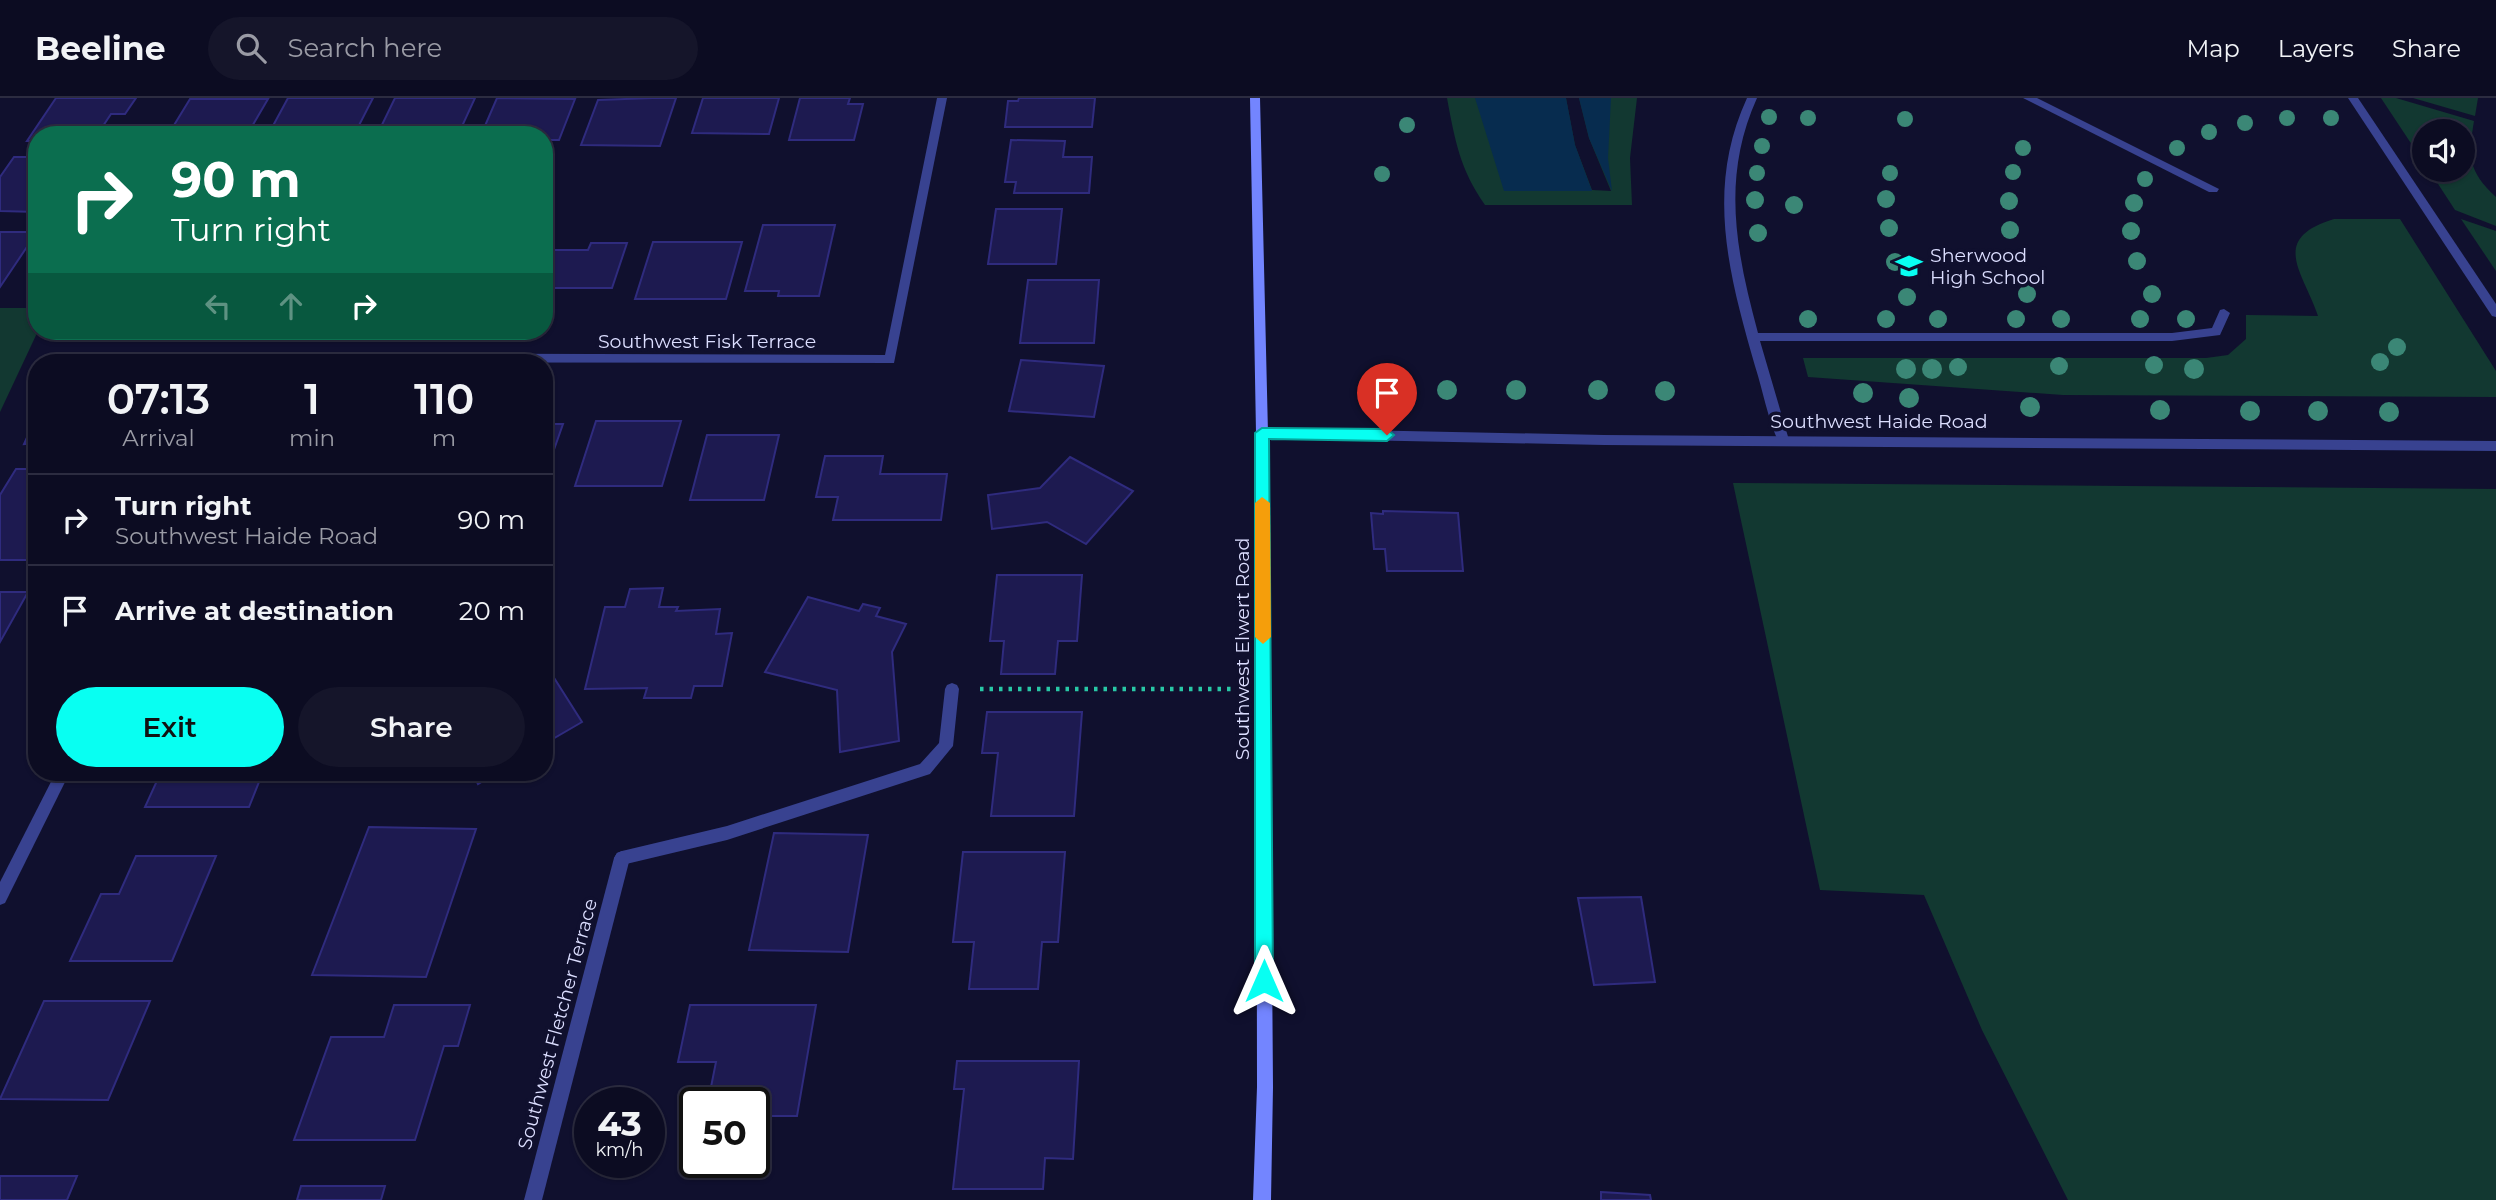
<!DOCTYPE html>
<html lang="en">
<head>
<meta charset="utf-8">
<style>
	:root { --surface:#0c0c22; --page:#15152a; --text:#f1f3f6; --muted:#9a9ba5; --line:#2c2c40; --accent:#08fff2 }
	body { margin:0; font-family:Montserrat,sans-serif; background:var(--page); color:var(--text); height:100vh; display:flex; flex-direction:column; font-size:26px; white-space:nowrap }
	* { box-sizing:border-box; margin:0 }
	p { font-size:23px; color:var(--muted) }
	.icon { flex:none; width:38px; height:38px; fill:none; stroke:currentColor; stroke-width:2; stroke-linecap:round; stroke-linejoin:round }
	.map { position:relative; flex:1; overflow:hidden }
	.side { position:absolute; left:28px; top:256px; width:525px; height:427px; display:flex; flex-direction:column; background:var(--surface); border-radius:28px; box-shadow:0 2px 5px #0004,0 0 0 2px var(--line) }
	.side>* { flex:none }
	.banner { position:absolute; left:28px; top:28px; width:525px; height:214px; border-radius:28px; box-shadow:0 2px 5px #0004,0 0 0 2px var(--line); background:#0b6e4f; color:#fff; overflow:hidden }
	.controls { position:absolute; left:2412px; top:21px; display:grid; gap:14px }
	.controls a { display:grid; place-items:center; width:63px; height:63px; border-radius:50%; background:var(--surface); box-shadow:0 2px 5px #0004,0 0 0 2px var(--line); font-size:35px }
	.speed { position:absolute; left:574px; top:989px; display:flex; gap:14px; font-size:35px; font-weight:700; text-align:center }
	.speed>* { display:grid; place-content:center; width:91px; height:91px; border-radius:50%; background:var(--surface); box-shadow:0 2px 5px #0004,0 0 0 2px var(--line); line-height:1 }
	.speed small { font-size:18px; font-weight:400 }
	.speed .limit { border:4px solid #111; border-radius:10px; background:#fff; color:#111 }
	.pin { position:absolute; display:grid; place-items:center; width:60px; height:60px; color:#fff; margin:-72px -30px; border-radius:50% 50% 50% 0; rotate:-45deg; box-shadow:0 0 7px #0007 }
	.pin .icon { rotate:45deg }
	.me { position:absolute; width:77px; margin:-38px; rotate:0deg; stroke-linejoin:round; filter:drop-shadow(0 0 5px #0008) }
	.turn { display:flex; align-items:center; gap:24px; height:147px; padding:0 28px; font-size:32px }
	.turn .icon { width:91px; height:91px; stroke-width:2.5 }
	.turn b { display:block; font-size:49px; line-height:60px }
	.lanes { display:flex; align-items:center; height:66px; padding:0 28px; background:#0003; justify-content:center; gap:35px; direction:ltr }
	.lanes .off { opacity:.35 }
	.eta { display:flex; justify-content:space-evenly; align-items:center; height:119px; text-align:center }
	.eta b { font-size:42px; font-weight:600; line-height:49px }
	.action { display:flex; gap:14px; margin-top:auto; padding:14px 28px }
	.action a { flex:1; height:80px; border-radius:42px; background:var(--accent); color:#111; font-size:28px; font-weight:600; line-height:80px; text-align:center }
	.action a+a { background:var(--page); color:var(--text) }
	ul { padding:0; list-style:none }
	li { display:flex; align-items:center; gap:21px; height:91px; padding:0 28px; border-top:2px solid var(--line) }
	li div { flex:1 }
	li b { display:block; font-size:26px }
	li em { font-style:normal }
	header { display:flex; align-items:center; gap:42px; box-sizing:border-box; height:98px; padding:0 35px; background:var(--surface); border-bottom:2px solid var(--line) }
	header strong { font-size:33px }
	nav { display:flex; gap:38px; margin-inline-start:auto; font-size:24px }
	.search { width:490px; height:63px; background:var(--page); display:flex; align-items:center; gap:18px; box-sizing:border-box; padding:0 24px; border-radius:38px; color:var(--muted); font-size:26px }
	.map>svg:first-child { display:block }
</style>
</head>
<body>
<header>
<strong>Beeline</strong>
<div class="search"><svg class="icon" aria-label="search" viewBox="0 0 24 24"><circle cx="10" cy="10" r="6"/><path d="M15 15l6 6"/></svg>Search here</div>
<nav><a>Map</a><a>Layers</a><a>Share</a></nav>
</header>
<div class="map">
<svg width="2496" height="1102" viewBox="0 0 2496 1102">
	<rect width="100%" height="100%" fill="#10102e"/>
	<g fill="#123831">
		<path d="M1447,0H1566L1575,47L1592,92L1611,93L1589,40L1579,0H1637L1630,60L1632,107H1485C1460,71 1455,43 1447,0Z"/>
		<path d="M2381,0H2396L2474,23C2468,59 2468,73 2496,99V128L2455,112L2429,72H2462V33H2424V65Z"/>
		<path d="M2413,0H2478L2475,18Z"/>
		<path d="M2334,121H2400L2496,273V299L2063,297L1808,279L1803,260H2206L2228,257L2246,241V217L2318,218C2304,175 2268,141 2334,121Z"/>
		<path d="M2461,121L2496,133V173Z"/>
		<path d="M0,210H37L38,233L0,314Z"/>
		<path d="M1733,385L2496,391V1102H2068L1982,932L1924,797L1820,792Z"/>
	</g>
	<g fill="#072c4f">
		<path d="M1475,0H1566L1575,47L1592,93H1504Z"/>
		<path d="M1579,0H1611L1608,60L1612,93L1589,40Z"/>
	</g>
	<g fill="#1d1a50" stroke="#2f2b7e" stroke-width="2">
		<path d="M56,0H136L125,16H111L97,37H37V43H27Z"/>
		<path d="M288,0H373L354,37H268Z"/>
		<path d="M395,0H475L458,37H377Z"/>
		<path d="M497,0L575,1L559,42H544V37H481Z"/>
		<path d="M653,0H676L660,48L581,47L598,2Z"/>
		<path d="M703,0H779L769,36L692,35Z"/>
		<path d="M800,0H850L848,6H863L854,42H789Z"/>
		<path d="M1019,0H1095L1092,29H1005L1008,3H1018Z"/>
		<path d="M190,1H268L247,37H168Z"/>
		<path d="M1011,42L1065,43L1063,59H1092L1089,95H1014L1016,84H1005Z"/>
		<path d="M14,59H37V114L0,113V79Z"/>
		<path d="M996,111H1062L1056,166H988Z"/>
		<path d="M763,127H835L819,198H778L779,193H745Z"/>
		<path d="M0,134H37L0,189Z"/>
		<path d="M653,144H742L726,201H635Z"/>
		<path d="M591,145H627L612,190H544V152H588Z"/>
		<path d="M1028,182H1099L1094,245H1020Z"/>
		<path d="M1021,262L1104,268L1094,319L1009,313Z"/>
		<path d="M37,317V345L24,346Z"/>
		<path d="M596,323H681L662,388H575Z"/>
		<path d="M544,326H563L544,380Z"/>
		<path d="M707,337H779L764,402H690Z"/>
		<path d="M825,358H883L880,376H947L941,422H833L838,399H816Z"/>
		<path d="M1070,359L1133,393L1086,446L1047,424L992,431L988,397L1040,390Z"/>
		<path d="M16,371H37V462H0V397Z"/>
		<path d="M1383,413L1458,415L1463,473H1387L1385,451H1374L1371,415L1383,416Z"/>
		<path d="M997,477H1082L1077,543H1058L1055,576H1001L1004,543H990Z"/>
		<path d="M663,490L659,509H678L676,513L720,511L716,536L732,535L722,588H694L691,600H644L647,590L585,591L605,509H625L630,491Z"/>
		<path d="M0,494H28L0,544Z"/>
		<path d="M808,499L859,513L863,506L880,510L876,518L906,526L892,554L899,643L840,654L837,592L765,574Z"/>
		<path d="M544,564L582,624L544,646Z"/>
		<path d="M987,614H1082L1074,718H991L998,655H982Z"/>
		<path d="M161,674H263L249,709H145Z"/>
		<path d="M472,674H498L478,686Z"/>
		<path d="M369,729L476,731L426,879L312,877Z"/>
		<path d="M774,735L868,737L848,854L749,852Z"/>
		<path d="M963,754H1065L1058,844H1042L1038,891H969L974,844H953Z"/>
		<path d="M136,758H216L172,863H70L101,796H119Z"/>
		<path d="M1641,799L1655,884L1594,887L1578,800Z"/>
		<path d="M44,903H150L108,1002L0,1001Z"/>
		<path d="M394,907H470L458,948H444L415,1042H294L331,939H384Z"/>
		<path d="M690,907H816L797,1018H754V1004H708L716,964H678Z"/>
		<path d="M957,963H1079L1073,1061L1045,1060L1043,1091H953L964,991H954Z"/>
		<path d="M0,1078H77L67,1102H0Z"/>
		<path d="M301,1088H385L381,1102H297Z"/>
		<path d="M1601,1094L1650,1097L1651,1102H1601Z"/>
	</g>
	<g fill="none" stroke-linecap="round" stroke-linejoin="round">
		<path stroke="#28c8a6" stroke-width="4.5" stroke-dasharray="3.5 6" stroke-linecap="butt" d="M980,591H1234"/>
		<g fill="#384290" fill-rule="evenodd">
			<path d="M1747,0H1757C1721,80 1736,153 1758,235H2172L2212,230L2220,212L2224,211L2230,215L2220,237L2172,243H1760L1789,342L1787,345H1779C1768,322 1763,293 1755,268C1729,177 1705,91 1747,0Z"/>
			<path d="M2023,0H2037L2219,91L2217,94H2209Z"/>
			<path d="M2348,0H2358L2496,206V219L2492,218Z"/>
			<path d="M952,585L957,587L959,591L953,648L930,676L727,742L622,767L617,765L614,760L617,755L622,753L727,728L920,666L939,645L945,591L947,587Z"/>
		</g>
		<g fill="#384290" fill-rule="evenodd">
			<path d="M937,0H947L894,265L253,264L257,257L261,255L885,257Z"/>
			<path d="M56,674H70L5,805L0,807V784Z"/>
			<path d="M622,753L627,755L630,760L542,1102H524L614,760L617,755Z"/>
		</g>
		<path fill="#384290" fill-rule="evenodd" d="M1262,330L1604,337L2496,343V353L1604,347L1262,340L1256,335Z"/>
		<path fill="#7385ff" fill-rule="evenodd" d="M1250,0H1260L1268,335L1273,989L1271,1102H1253L1257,989L1256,335Z"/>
	</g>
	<g fill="#3b8776">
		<circle cx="1769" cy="19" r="8"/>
		<circle cx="1808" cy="20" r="8"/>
		<circle cx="2287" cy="20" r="8"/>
		<circle cx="2331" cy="20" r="8"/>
		<circle cx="1905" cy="21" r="8"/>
		<circle cx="2245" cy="25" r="8"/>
		<circle cx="1407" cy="27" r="8"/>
		<circle cx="2209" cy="34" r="8"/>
		<circle cx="1762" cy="48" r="8"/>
		<circle cx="2023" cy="50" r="8"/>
		<circle cx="2177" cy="50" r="8"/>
		<circle cx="2013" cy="74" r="8"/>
		<circle cx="1757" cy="75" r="8"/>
		<circle cx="1890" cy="75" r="8"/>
		<circle cx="1382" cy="76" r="8"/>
		<circle cx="2145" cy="81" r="8"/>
		<circle cx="1886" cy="101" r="9"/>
		<circle cx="1755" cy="102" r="9"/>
		<circle cx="2009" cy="103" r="9"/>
		<circle cx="2134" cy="105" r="9"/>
		<circle cx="1794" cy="107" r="9"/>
		<circle cx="1889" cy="130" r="9"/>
		<circle cx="2010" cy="132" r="9"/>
		<circle cx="2131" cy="133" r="9"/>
		<circle cx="1758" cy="135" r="9"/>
		<circle cx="2137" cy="163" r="9"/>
		<circle cx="1895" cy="164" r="9"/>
		<circle cx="2027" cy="196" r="9"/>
		<circle cx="2152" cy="196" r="9"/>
		<circle cx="1907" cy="199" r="9"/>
		<circle cx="1808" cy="221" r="9"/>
		<circle cx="1886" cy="221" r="9"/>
		<circle cx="1938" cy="221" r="9"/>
		<circle cx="2016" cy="221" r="9"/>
		<circle cx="2061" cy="221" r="9"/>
		<circle cx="2140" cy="221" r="9"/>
		<circle cx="2186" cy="221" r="9"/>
		<circle cx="2397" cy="249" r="9"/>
		<circle cx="2380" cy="264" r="9"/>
		<circle cx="2154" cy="267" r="9"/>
		<circle cx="2059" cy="268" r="9"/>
		<circle cx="1958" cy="269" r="9"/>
		<circle cx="1906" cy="271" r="10"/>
		<circle cx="1932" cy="271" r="10"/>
		<circle cx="2194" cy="271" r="10"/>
		<circle cx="1447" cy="292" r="10"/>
		<circle cx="1516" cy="292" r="10"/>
		<circle cx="1598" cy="292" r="10"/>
		<circle cx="1665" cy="293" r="10"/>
		<circle cx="1863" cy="295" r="10"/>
		<circle cx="1909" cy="300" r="10"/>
		<circle cx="2030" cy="309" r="10"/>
		<circle cx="2160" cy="312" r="10"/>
		<circle cx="2250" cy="313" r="10"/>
		<circle cx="2318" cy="313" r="10"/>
		<circle cx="2389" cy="314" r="10"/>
	</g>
	<path fill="#08fff2" stroke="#05a69d" stroke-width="2" d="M1262,330L1387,331L1394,337L1387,343L1269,341L1273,883L1271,889L1264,892L1258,889L1255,883V335Z"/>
	<path fill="#f59e0b" d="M1262,399L1270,405L1271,539L1263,546L1255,539V405Z"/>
	<defs>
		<symbol id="school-bare" viewBox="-9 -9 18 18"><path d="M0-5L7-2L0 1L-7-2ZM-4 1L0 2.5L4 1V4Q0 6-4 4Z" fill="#08fff2" stroke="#10102e" stroke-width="2.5" paint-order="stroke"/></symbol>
	</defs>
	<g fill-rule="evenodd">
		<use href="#school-bare" x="1890" y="149" width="38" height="38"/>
	</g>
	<g text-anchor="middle" stroke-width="7" stroke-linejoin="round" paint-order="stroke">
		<g font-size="19" fill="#dcdeff" stroke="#10102e" text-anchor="start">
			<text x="1930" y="164">Sherwood<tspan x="1930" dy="22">High School</tspan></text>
		</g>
		<g font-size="19" fill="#dcdeff" stroke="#10102e">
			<text x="707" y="250">Southwest Fisk Terrace</text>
			<text x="1879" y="330">Southwest Haide Road</text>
			<text transform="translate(1242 551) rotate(-90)" y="7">Southwest Elwert Road</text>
			<text transform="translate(557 926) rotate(-75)" y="7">Southwest Fletcher Terrace</text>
		</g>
	</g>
</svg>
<div class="controls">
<a><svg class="icon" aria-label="sound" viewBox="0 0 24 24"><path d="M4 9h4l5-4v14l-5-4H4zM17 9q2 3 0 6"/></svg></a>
</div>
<div class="speed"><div>43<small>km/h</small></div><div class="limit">50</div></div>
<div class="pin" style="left:1387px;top:337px;background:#d93025"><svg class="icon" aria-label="arrive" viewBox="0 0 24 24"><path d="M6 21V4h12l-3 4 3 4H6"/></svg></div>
<svg class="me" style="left:1264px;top:883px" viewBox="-20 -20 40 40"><path d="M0-17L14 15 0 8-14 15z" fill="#08fff2" stroke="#fff" stroke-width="4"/></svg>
<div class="banner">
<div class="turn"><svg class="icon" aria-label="right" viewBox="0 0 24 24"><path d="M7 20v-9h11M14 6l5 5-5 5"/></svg><div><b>90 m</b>Turn right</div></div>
<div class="lanes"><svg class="icon off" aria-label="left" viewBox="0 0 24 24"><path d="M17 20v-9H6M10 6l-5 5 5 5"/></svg><svg class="icon off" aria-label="ahead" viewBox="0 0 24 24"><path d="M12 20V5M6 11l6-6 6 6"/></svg><svg class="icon" aria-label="right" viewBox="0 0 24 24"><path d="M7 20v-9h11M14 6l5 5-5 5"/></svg></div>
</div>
<section class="side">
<div class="eta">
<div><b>07:13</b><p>Arrival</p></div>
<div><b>1</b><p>min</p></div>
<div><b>110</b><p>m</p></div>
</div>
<ul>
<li><svg class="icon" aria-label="right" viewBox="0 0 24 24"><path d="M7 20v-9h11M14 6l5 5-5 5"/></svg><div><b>Turn right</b><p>Southwest Haide Road</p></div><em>90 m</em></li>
<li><svg class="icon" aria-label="arrive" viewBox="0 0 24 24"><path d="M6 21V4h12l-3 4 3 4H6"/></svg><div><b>Arrive at destination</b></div><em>20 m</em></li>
</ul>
<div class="action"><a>Exit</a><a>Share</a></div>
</section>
</div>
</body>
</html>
